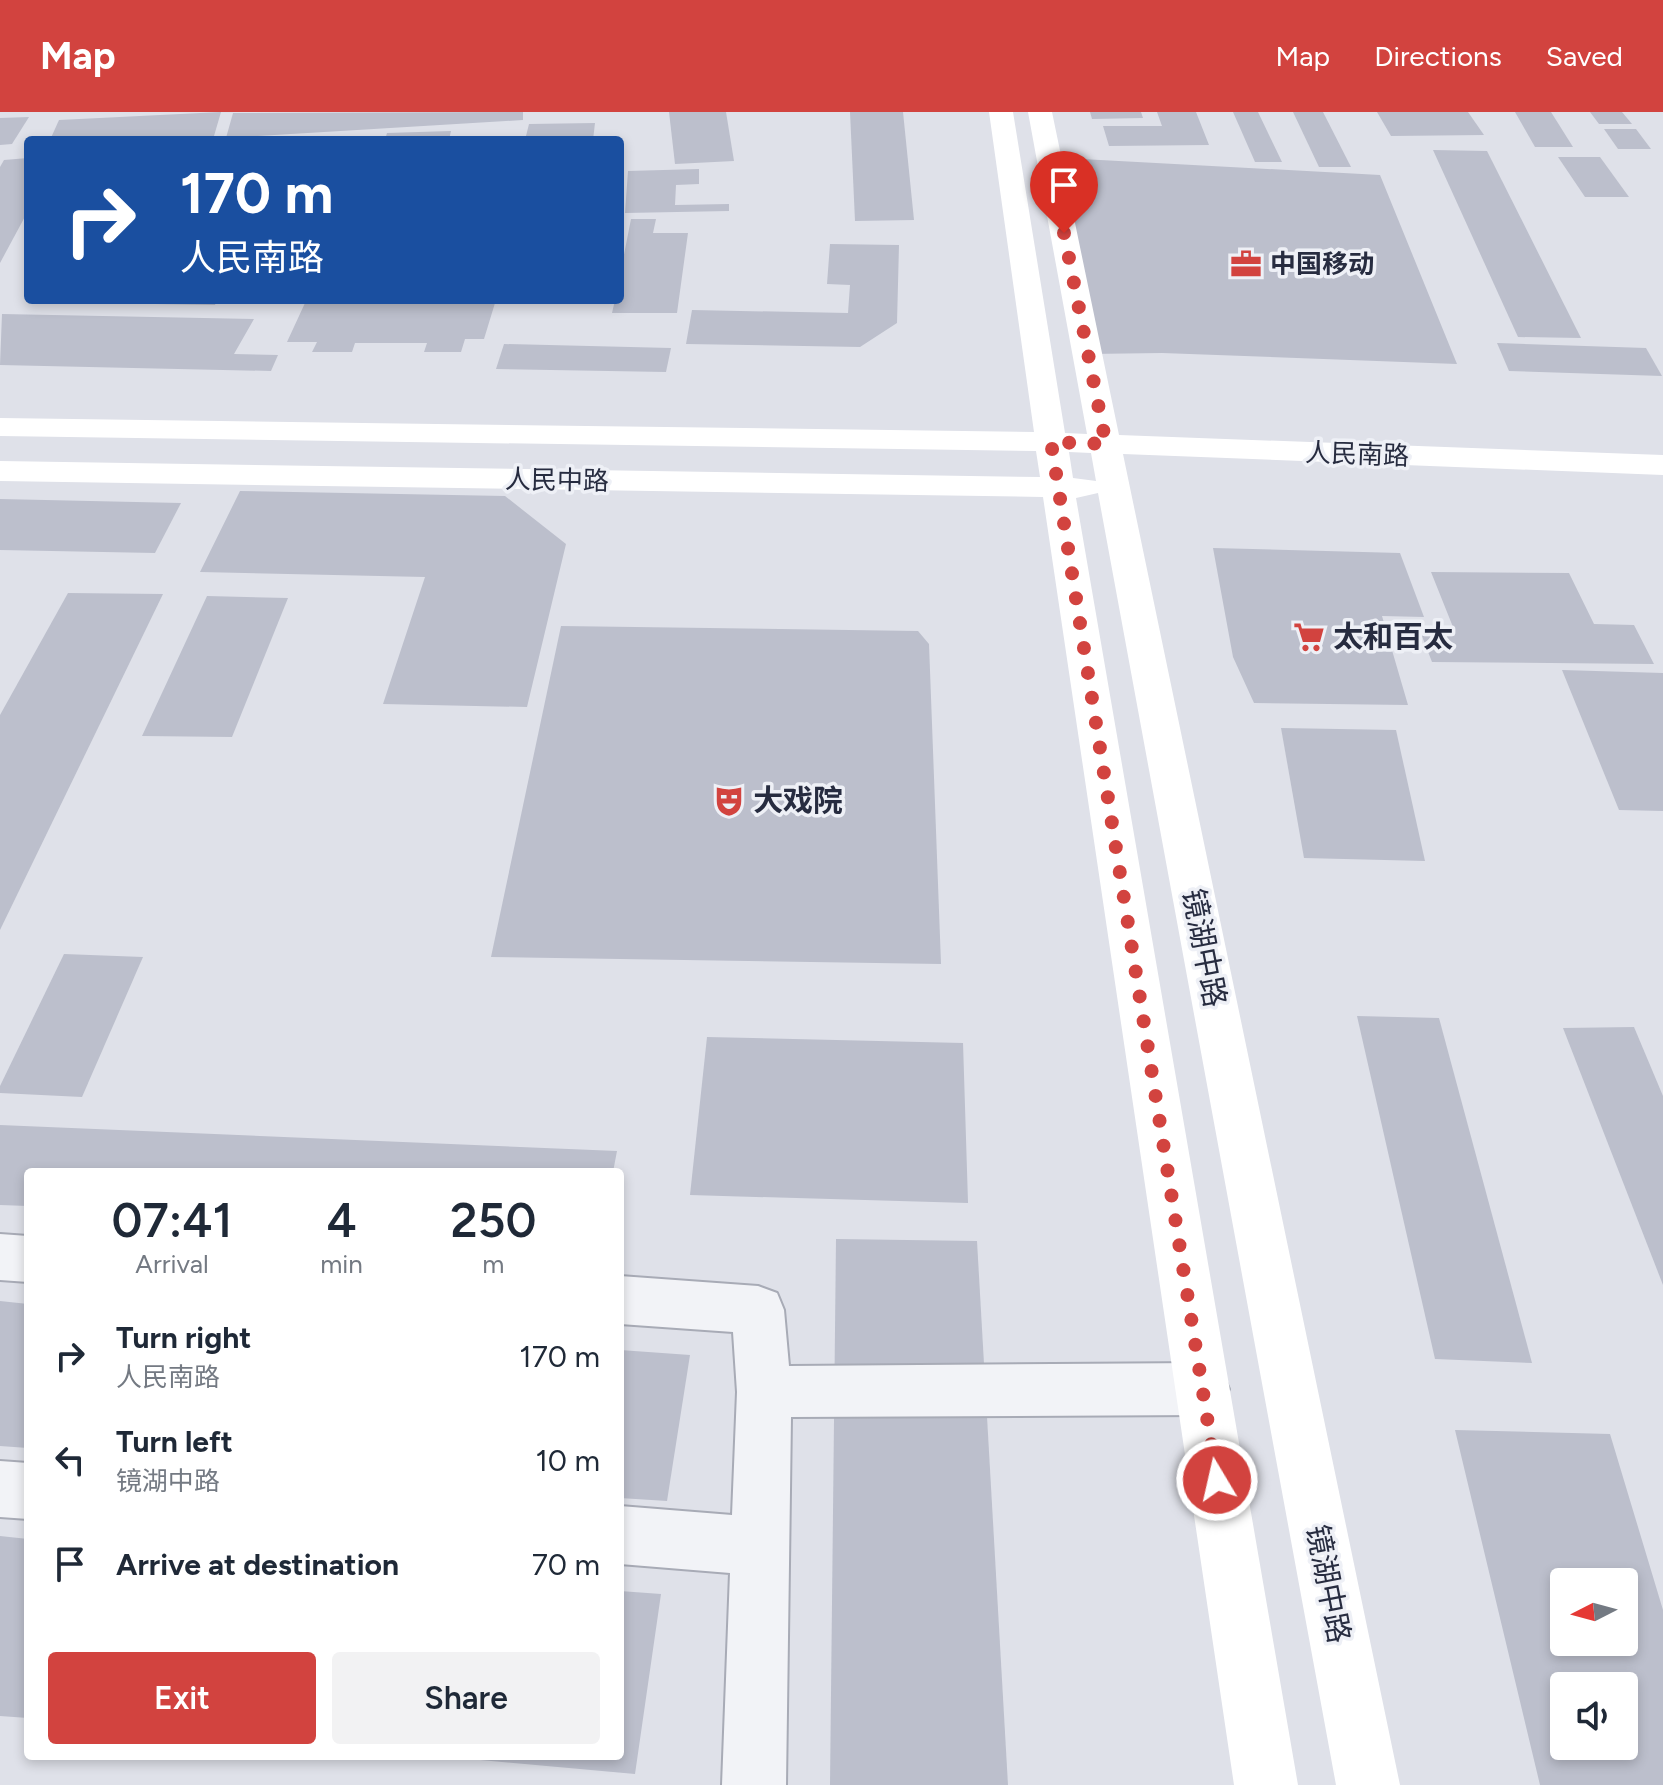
<!DOCTYPE html>
<html lang="en">
<head>
<meta charset="utf-8">
<style>
	:root { --surface:#fff; --page:#f2f2f3; --text:#1f2937; --muted:#747a83; --accent:#d2433f }
	body { margin:0; font-family:Figtree,"Noto Sans SC",sans-serif; background:var(--page); color:var(--text); height:100vh; display:flex; flex-direction:column; font-size:30px; white-space:nowrap }
	* { box-sizing:border-box; margin:0 }
	p { font-size:26px; color:var(--muted) }
	.icon { flex:none; width:44px; height:44px; fill:none; stroke:currentColor; stroke-width:2; stroke-linecap:round; stroke-linejoin:round }
	.map { position:relative; flex:1; overflow:hidden }
	.sheet { position:absolute; left:24px; top:1056px; width:600px; height:592px; display:flex; flex-direction:column; background:var(--surface); border-radius:8px; box-shadow:0 4px 12px #0003 }
	.sheet>* { flex:none }
	.guide { position:absolute; left:24px; top:24px; width:600px; height:168px; border-radius:8px; box-shadow:0 4px 12px #0003; background:#1a4fa0; color:#fff; overflow:hidden }
	.needle { width:52px; rotate:264deg }
	.fabs { position:absolute; left:1550px; top:1456px; display:grid; gap:16px }
	.fabs a { display:grid; place-items:center; width:88px; height:88px; border-radius:8px; background:var(--surface); box-shadow:0 4px 12px #0003; font-size:40px }
	.pin { position:absolute; display:grid; place-items:center; width:68px; height:68px; color:#fff; margin:-82px -34px; border-radius:50% 50% 50% 0; rotate:-45deg; box-shadow:0 0 8px #0007 }
	.pin .icon { rotate:45deg }
	.me { position:absolute; width:88px; margin:-44px; rotate:351deg; stroke-linejoin:round; filter:drop-shadow(0 0 6px #0008) }
	.turn { display:flex; align-items:center; gap:28px; height:168px; padding:0 24px; font-size:36px }
	.turn .icon { width:104px; height:104px; stroke-width:2.5 }
	.turn b { display:block; font-size:56px; line-height:68px }
	.eta { display:flex; justify-content:space-evenly; align-items:center; height:136px; text-align:center }
	.eta b { font-size:48px; font-weight:600; line-height:56px }
	.action { display:flex; gap:16px; margin-top:auto; padding:16px 24px }
	.action a { flex:1; height:92px; border-radius:8px; background:var(--accent); color:#fff; font-size:32px; font-weight:600; line-height:92px; text-align:center }
	.action a+a { background:var(--page); color:var(--text) }
	ul { padding:0; list-style:none }
	li { display:flex; align-items:center; gap:24px; height:104px; padding:0 24px }
	li div { flex:1 }
	li b { display:block; font-size:30px }
	li em { font-style:normal }
	header { display:flex; align-items:center; gap:48px; box-sizing:border-box; height:112px; padding:0 40px; background:var(--accent); color:#fff }
	header strong { font-size:38px }
	nav { display:flex; gap:44px; margin-inline-start:auto; font-size:28px }
	.map>svg:first-child { display:block }
</style>
</head>
<body>
<header>
<strong>Map</strong>
<nav><a>Map</a><a>Directions</a><a>Saved</a></nav>
</header>
<div class="map">
<svg width="1663" height="1673" viewBox="0 0 1663 1673">
	<rect width="100%" height="100%" fill="#dfe1e9"/>
	<g fill="#bcbfcc" fill-rule="evenodd">
		<path d="M221,0L214,24L50,28L59,8Z"/>
		<path d="M523,0V8L226,26L233,1Z"/>
		<path d="M669,0H726L734,49L675,52Z"/>
		<path d="M850,0H903L914,108L855,109Z"/>
		<path d="M1090,0H1141L1143,6L1092,7Z"/>
		<path d="M1157,0H1196L1209,33L1109,34L1103,14H1162Z"/>
		<path d="M1233,0H1258L1282,50H1255Z"/>
		<path d="M1293,0H1323L1351,55H1319Z"/>
		<path d="M1377,0H1468L1484,23L1391,24Z"/>
		<path d="M1515,0H1551L1573,35H1535Z"/>
		<path d="M1590,0H1622L1632,12H1599Z"/>
		<path d="M29,5L12,32L0,33V6Z"/>
		<path d="M595,11L593,28H525L529,12Z"/>
		<path d="M1604,17H1636L1651,37H1618Z"/>
		<path d="M451,19L449,28H385L387,21Z"/>
		<path d="M1433,38L1487,39L1581,226L1518,225Z"/>
		<path d="M1558,45H1600L1629,85H1585Z"/>
		<path d="M28,46V99L0,151V55L4,48Z"/>
		<path d="M1063,46L1380,63L1457,252L1162,241L1089,242Z"/>
		<path d="M699,57V72L676,73L675,93L729,92V99L625,101L628,59Z"/>
		<path d="M631,107H656L653,121H688L677,201H612L615,188H620V163Z"/>
		<path d="M830,132L899,133L897,211L860,235L686,232L692,198L848,201L850,173L827,172Z"/>
		<path d="M158,188H217L215,193L155,192Z"/>
		<path d="M305,191H495L484,227H465L461,240H424L427,231H355L352,240H312L317,230H287Z"/>
		<path d="M2,202L254,207L234,242L278,243L271,259L0,253Z"/>
		<path d="M1497,231L1646,236L1662,264L1509,259Z"/>
		<path d="M504,232L671,236L666,260L496,257Z"/>
		<path d="M240,379L505,384L566,432L527,595L383,592L425,465L200,460Z"/>
		<path d="M0,387L181,391L155,441L0,438Z"/>
		<path d="M1213,436L1400,441L1424,505L1382,504L1408,593L1254,591L1233,545Z"/>
		<path d="M1431,460L1569,461L1594,512L1634,513L1654,552L1432,550L1418,514L1453,515Z"/>
		<path d="M68,481L163,482L0,818V603Z"/>
		<path d="M207,484L288,486L232,625L142,624Z"/>
		<path d="M561,514L918,519L929,532L941,852L491,845Z"/>
		<path d="M1562,558L1663,561V699L1619,698Z"/>
		<path d="M1281,616L1396,618L1425,749L1304,746Z"/>
		<path d="M64,842L143,845L82,985L0,981V974Z"/>
		<path d="M1357,904L1439,906L1532,1251L1435,1247Z"/>
		<path d="M1634,915L1663,984V1173L1563,916Z"/>
		<path d="M707,925L963,931L968,1091L690,1083Z"/>
		<path d="M0,1013L617,1039L613,1060H28V1094L0,1093Z"/>
		<path d="M836,1127L977,1129L1008,1673H830Z"/>
		<path d="M0,1189L28,1192V1336L0,1334Z"/>
		<path d="M620,1238L690,1243L667,1389L620,1386Z"/>
		<path d="M1455,1318L1610,1322L1663,1498V1673H1540ZM1564,1470H1624V1530H1564ZM1564,1574H1624V1634H1564Z"/>
		<path d="M0,1424L28,1427V1606L0,1604Z"/>
		<path d="M620,1479L661,1482L635,1662L459,1646L620,1644Z"/>
	</g>
	<g fill="none" stroke-linecap="round" stroke-linejoin="round">
		<defs>
			<g id="street">
				<path d="M0,1122L28,1124V1170L0,1168Z"/>
				<path d="M620,1164L758,1174L777,1181L784,1198L789,1254L1202,1251L1221,1259L1229,1277L1221,1295L1202,1303L791,1305L786,1673H722L730,1461L620,1452V1394L732,1403L737,1280L733,1220L620,1212Z"/>
				<path d="M0,1349L28,1351V1407L0,1405Z"/>
			</g>
		</defs>
		<use href="#street" stroke="#a8abb6" stroke-width="4"/>
		<use href="#street" fill="#f2f3f7" fill-rule="evenodd"/>
		<path fill="#fff" fill-rule="evenodd" d="M989,0H1013L1065,321L1087,322L1028,0H1052L1119,323L1663,343V363L1123,342L1400,1673H1336L1098,381L1076,386L1298,1673H1234L1043,385L0,369V349L1040,365L1036,339L0,324V306L1034,320ZM1069,340L1091,341L1096,369L1073,366Z"/>
	</g>
	<g fill="none" stroke-linecap="round" stroke-linejoin="round">
		<path stroke="#d2433f" stroke-width="14" stroke-dasharray="0 25.2" d="M1064,121L1106,332L1051,330L1217,1368"/>
	</g>
	<defs>
		<symbol id="office-bare" viewBox="-9 -9 18 18"><path d="M-6-3h4V-5.5h4V-3h4V5H-6ZM-1-4.5V-3h2v-1.5ZM-6 0V1H6V0Z" fill="#d2433f" stroke="#eef0f6" stroke-width="2.5" paint-order="stroke"/></symbol>
		<symbol id="supermarket-bare" viewBox="-9 -9 18 18"><path d="M-6-5.5h2.5l.6 2H6L4.5 2H-2.5L-4.4-4H-6ZM-1.5 3.2a1.3 1.3 0 1 0 .1 0ZM3 3.2a1.3 1.3 0 1 0 .1 0Z" fill="#d2433f" stroke="#eef0f6" stroke-width="2.5" paint-order="stroke"/></symbol>
		<symbol id="theatre-bare" viewBox="-9 -9 18 18"><path d="M-5-5.5Q0-4 5-5.5V0Q5 5 0 6Q-5 5-5 0ZM-3.3-2.5H-1v1.5H-3.3ZM1-2.5H3.3v1.5H1ZM-2.8 1Q0 5.5 2.8 1Z" fill="#d2433f" stroke="#eef0f6" stroke-width="2.5" paint-order="stroke"/></symbol>
	</defs>
	<g fill-rule="evenodd">
		<use href="#office-bare" x="1224" y="130" width="44" height="44"/>
		<use href="#supermarket-bare" x="1287" y="503" width="44" height="44"/>
		<use href="#theatre-bare" x="707" y="667" width="44" height="44"/>
	</g>
	<g text-anchor="middle" stroke-width="7" stroke-linejoin="round" paint-order="stroke">
		<g font-size="26" font-weight="bold" fill="#272c40" stroke="#eef0f6" text-anchor="start">
			<text x="1270" y="161">中国移动</text>
		</g>
		<g font-size="26" fill="#272c40" stroke="#eef0f6">
			<text transform="translate(1357 342) rotate(2)" y="9">人民南路</text>
			<text transform="translate(557 368) rotate(1)" y="9">人民中路</text>
		</g>
		<g font-size="30" font-weight="bold" fill="#272c40" stroke="#eef0f6" text-anchor="start">
			<text x="1333" y="535">太和百太</text>
			<text x="753" y="699">大戏院</text>
		</g>
		<g font-size="30" fill="#272c40" stroke="#eef0f6">
			<text transform="translate(1204 836) rotate(79)" y="10">镜湖中路</text>
			<text transform="translate(1328 1472) rotate(79)" y="10">镜湖中路</text>
		</g>
	</g>
</svg>
<div class="fabs">
<a><svg class="needle" viewBox="-14 -14 28 28"><path d="M0-13l5 13h-10z" fill="#e53935"/><path d="M0 13l5-13h-10z" fill="#747a83"/></svg></a>
<a><svg class="icon" aria-label="sound" viewBox="0 0 24 24"><path d="M4 9h4l5-4v14l-5-4H4zM17 9q2 3 0 6"/></svg></a>
</div>
<div class="pin" style="left:1064px;top:121px;background:#d93025"><svg class="icon" aria-label="arrive" viewBox="0 0 24 24"><path d="M6 21V4h12l-3 4 3 4H6"/></svg></div>
<svg class="me" style="left:1217px;top:1368px" viewBox="-20 -20 40 40"><circle r="17" fill="#d2433f" stroke="#fff" stroke-width="3"/><path d="M0-11L8 9 0 5-8 9z" fill="#fff"/></svg>
<div class="guide">
<div class="turn"><svg class="icon" aria-label="right" viewBox="0 0 24 24"><path d="M7 20v-9h11M14 6l5 5-5 5"/></svg><div><b>170 m</b>人民南路</div></div>
</div>
<section class="sheet">
<div class="eta">
<div><b>07:41</b><p>Arrival</p></div>
<div><b>4</b><p>min</p></div>
<div><b>250</b><p>m</p></div>
</div>
<ul>
<li><svg class="icon" aria-label="right" viewBox="0 0 24 24"><path d="M7 20v-9h11M14 6l5 5-5 5"/></svg><div><b>Turn right</b><p>人民南路</p></div><em>170 m</em></li>
<li><svg class="icon" aria-label="left" viewBox="0 0 24 24"><path d="M17 20v-9H6M10 6l-5 5 5 5"/></svg><div><b>Turn left</b><p>镜湖中路</p></div><em>10 m</em></li>
<li><svg class="icon" aria-label="arrive" viewBox="0 0 24 24"><path d="M6 21V4h12l-3 4 3 4H6"/></svg><div><b>Arrive at destination</b></div><em>70 m</em></li>
</ul>
<div class="action"><a>Exit</a><a>Share</a></div>
</section>
</div>
</body>
</html>
